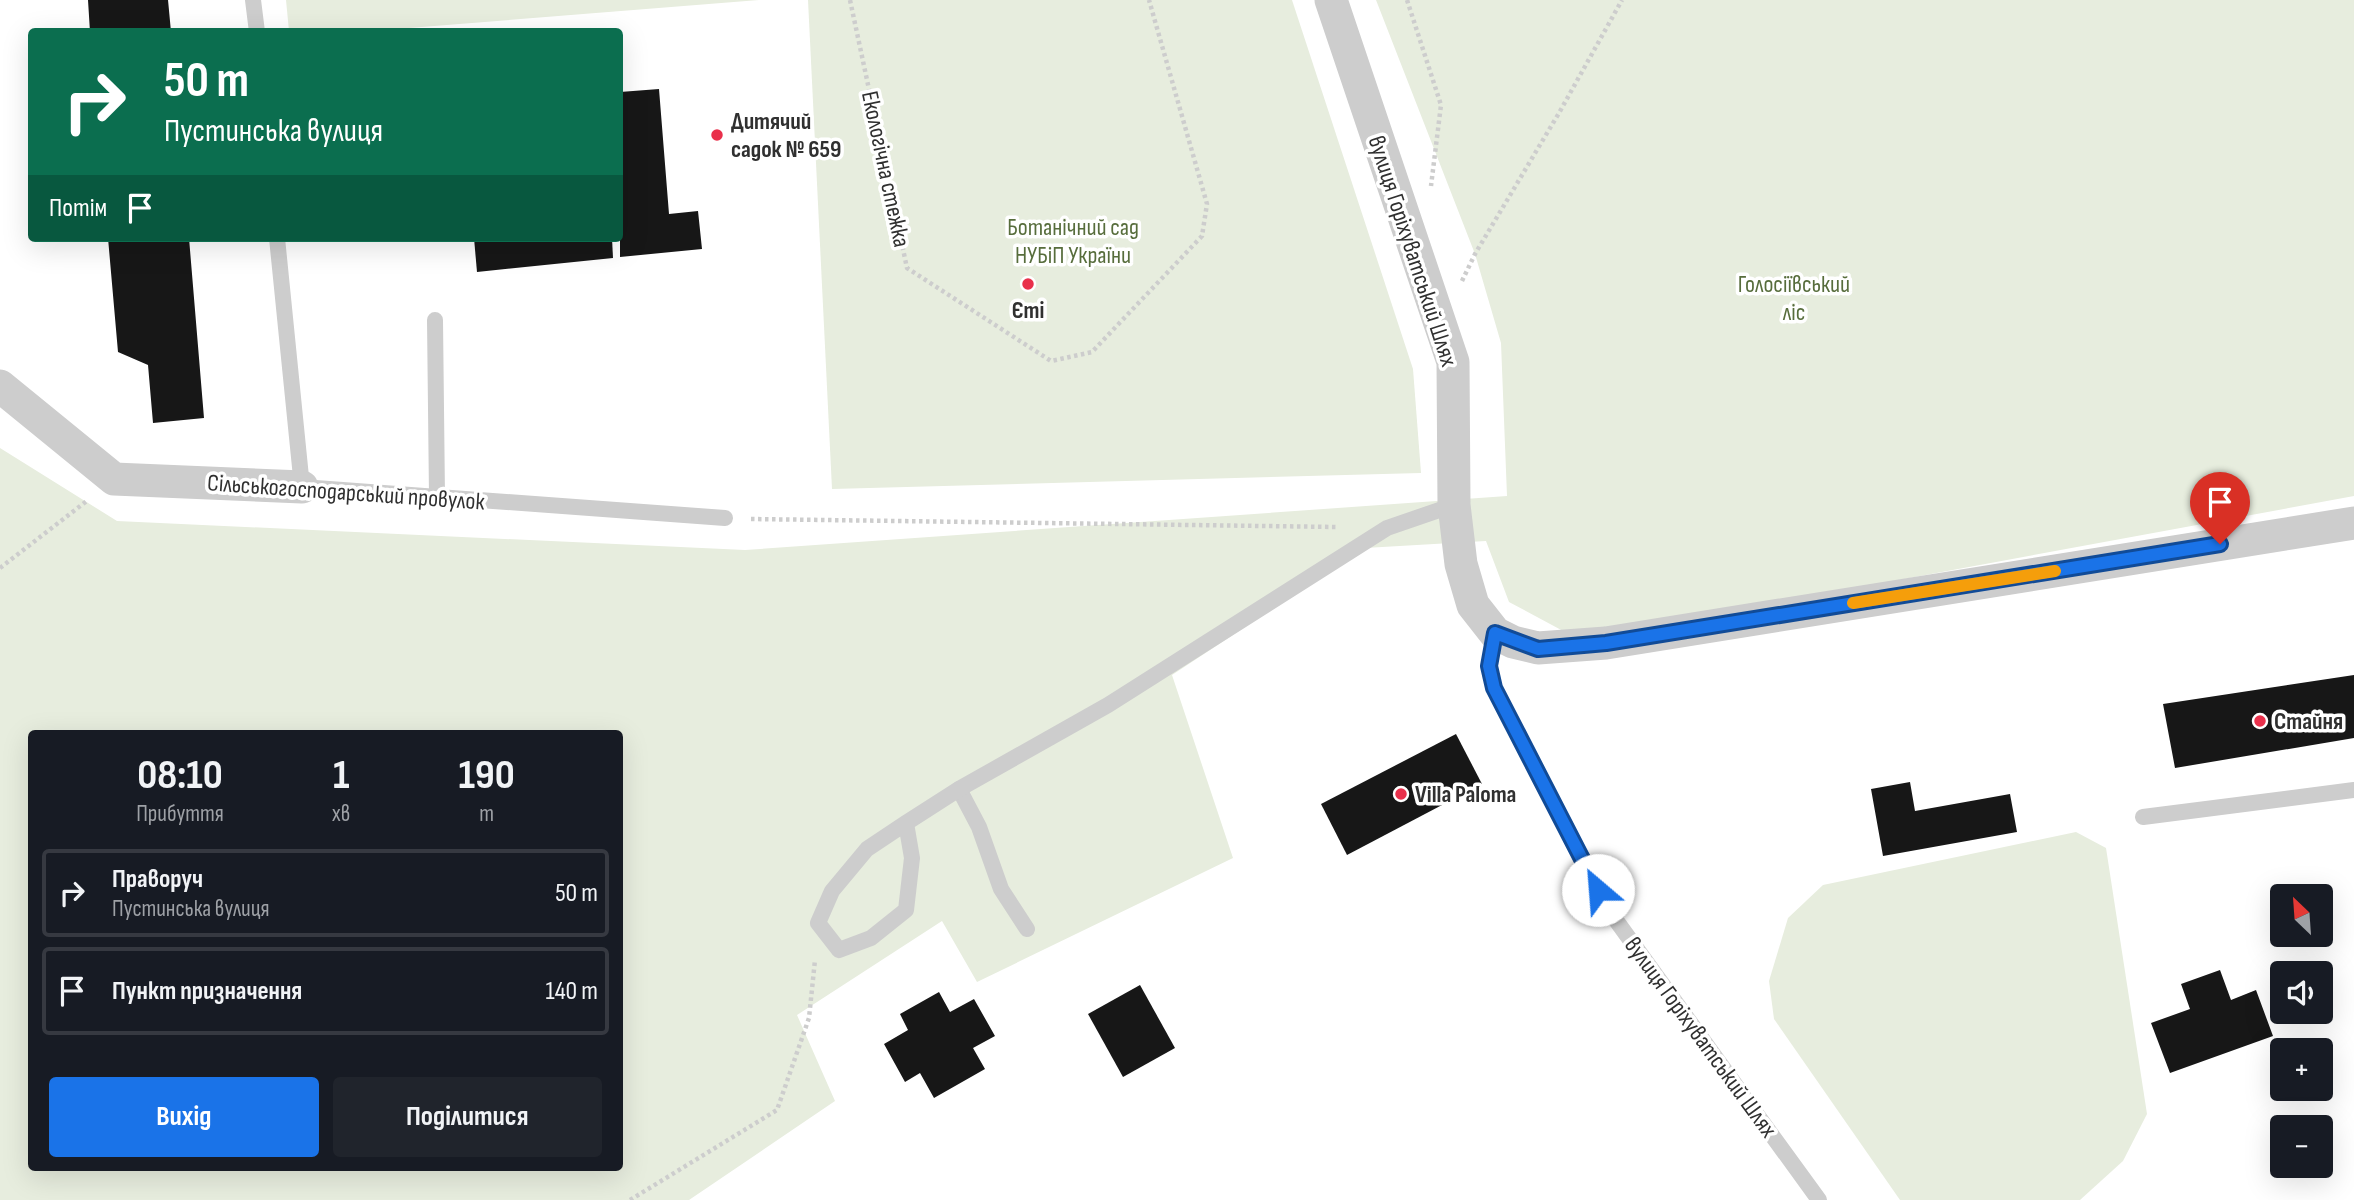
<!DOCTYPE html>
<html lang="uk">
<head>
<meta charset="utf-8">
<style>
	:root { --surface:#171b24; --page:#20242c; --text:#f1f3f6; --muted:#9ea1a6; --line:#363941; --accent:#1a73e8 }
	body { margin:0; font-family:"Sofia Sans Condensed",sans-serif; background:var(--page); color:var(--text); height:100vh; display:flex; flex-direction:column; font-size:26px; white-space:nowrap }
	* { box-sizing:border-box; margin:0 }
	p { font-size:23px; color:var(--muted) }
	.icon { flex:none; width:38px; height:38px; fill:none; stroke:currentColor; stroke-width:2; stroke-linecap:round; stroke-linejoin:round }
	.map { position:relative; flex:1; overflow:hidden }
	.panel { position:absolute; left:28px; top:730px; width:595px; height:441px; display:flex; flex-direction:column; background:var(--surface); border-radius:7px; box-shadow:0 7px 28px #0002 }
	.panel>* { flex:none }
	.top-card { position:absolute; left:28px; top:28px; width:595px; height:214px; border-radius:7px; box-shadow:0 7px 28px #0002; background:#0b6e4f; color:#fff; overflow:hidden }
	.needle { width:46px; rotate:335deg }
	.buttons { position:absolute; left:2270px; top:884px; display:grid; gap:14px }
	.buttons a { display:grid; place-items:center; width:63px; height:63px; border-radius:7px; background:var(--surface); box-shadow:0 7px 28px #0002; font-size:35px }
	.pin { position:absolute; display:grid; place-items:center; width:60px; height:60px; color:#fff; margin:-72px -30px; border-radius:50% 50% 50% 0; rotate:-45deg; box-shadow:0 0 7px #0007 }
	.pin .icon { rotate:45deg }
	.me { position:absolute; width:77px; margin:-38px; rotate:333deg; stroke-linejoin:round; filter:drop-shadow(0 0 5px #0008) }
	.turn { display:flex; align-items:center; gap:24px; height:147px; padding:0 21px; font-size:32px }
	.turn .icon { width:91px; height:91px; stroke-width:2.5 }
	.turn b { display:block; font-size:49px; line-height:60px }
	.then { display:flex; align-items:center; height:66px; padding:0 21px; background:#0003; gap:14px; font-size:26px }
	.eta { display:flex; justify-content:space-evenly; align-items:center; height:119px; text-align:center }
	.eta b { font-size:42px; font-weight:700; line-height:49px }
	.cta { display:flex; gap:14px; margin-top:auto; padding:14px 21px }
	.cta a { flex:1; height:80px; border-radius:7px; background:var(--accent); color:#fff; font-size:28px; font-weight:700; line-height:80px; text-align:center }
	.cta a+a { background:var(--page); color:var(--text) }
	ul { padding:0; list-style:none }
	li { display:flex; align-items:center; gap:21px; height:88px; margin:0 14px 10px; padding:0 7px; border:4px solid var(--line); border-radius:7px }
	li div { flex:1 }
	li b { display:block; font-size:26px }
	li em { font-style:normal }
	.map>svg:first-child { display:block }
</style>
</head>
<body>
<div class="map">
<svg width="2354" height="1200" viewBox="0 0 2354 1200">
	<rect width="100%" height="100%" fill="#fff"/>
	<g fill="#e7edde" fill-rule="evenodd">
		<path d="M286,0H759L371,31H289Z"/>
		<path d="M808,0H1292L1413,369L1421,473L832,489Z"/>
		<path d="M1376,0H2354V496L1578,639L1509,602L1486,541L1365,548L1172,675L1233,858L977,982L942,921L797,1015L835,1101L689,1200H0V448L117,521L745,550L1507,496L1501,343L1475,254ZM32,733H620V1167H32Z"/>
		<path d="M2076,832L2106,848L2147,1114L2123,1161L2080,1200H1900L1774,1019L1769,981L1788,918L1823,885Z"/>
	</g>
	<g fill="#171717">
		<path d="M88,0H168L171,32H90Z"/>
		<path d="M659,89L669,214L698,211L702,249L620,257V92Z"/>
		<path d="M108,238H189L204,418L153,423L148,365L118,352Z"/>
		<path d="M474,238H612L613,258L477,272Z"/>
		<path d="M2354,675V738L2175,768L2163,704Z"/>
		<path d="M1456,734L1482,784L1347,855L1321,804Z"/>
		<path d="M1910,782L1915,811L2010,794L2017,832L1883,856L1871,789Z"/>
		<path d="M2220,970L2231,1000L2256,990L2273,1036L2170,1073L2151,1023L2190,1009L2181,984Z"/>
		<path d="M1140,985L1175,1048L1123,1077L1088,1014Z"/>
		<path d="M939,992L950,1012L974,999L995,1036L973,1048L985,1069L934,1098L920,1073L905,1082L884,1044L908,1030L900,1014Z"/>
	</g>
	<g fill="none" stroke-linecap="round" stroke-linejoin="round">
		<g stroke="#cdcdcd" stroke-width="4.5" stroke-dasharray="3.5 3.5" stroke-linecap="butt">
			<path d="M850,0L907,268L1051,361L1092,352L1202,236L1207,204L1149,0"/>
			<path d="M1407,0L1441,105L1431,186"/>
			<path d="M1462,281L1475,254L1559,113L1622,0"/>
			<path d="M751,519L1337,527"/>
			<path d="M0,568L88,500"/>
			<path d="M630,1200L777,1110L809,1018L815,960"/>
		</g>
		<g stroke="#cdcdcd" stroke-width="16">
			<path d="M253,0L257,32"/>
			<path d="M277,238L302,487L725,518"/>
			<path d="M435,320L437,497"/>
			<path d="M1495,633L1489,666L1494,688L1610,912L1819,1200"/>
			<path d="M959,789L979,827L1001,889L1027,929"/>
			<path d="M2143,817L2354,790"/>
			<path d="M906,823L912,858L906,910L871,938L839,950L818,923L832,891L867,849L906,823L959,789L1108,705L1387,528L1454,505"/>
		</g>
		<g stroke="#cdcdcd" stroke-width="33">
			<path d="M1331,0L1453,362L1454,505L1461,564L1473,605L1495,633L1513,642L1538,648L1606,643L2354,523"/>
			<path d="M0,386L114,479L302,487"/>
		</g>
	</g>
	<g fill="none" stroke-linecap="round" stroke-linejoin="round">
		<defs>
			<path id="route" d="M1598,890L1494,688L1489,666L1495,633L1538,649L1606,643L2220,544"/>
		</defs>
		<use href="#route" stroke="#114b97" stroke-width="18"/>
		<use href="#route" stroke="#1a73e8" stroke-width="12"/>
		<path stroke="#f59e0b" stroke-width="12" d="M1853,603L2055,571"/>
	</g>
	<g fill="#e9304b" stroke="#fff" stroke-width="2.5">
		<circle cx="717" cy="135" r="7"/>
		<circle cx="1028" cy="284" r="7"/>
		<circle cx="2260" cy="721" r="7"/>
		<circle cx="1401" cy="794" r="7"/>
	</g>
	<g text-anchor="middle" stroke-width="7" stroke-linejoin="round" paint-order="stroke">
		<g font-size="24" font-weight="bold" fill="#303030" stroke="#fff" text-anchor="start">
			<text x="731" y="129">Дитячий<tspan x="731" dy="28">садок № 659</tspan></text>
			<text x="1028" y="318" text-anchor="middle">Єті</text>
			<text x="2274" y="729">Стайня</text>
			<text x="1415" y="802">Villa Paloma</text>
		</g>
		<g font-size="24" fill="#303030" stroke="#fff">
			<text transform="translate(886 169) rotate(78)" y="8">Екологічна стежка</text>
			<text transform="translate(1413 251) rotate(72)" y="8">вулиця Горіхуватський Шлях</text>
			<text transform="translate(346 492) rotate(4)" y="8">Сільськогосподарський провулок</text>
			<text transform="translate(1701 1037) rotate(54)" y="8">вулиця Горіхуватський Шлях</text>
		</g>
		<g font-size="24" fill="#576d3c" stroke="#fff">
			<text x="1073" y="235">Ботанічний сад<tspan x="1073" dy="28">НУБіП України</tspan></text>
			<text x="1794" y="292">Голосіївський<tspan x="1794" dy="28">ліс</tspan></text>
		</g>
	</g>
</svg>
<div class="buttons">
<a><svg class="needle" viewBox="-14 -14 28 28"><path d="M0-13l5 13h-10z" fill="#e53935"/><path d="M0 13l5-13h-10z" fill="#9ea1a6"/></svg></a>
<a><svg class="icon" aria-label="sound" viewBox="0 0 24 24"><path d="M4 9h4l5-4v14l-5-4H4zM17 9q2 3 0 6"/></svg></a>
<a>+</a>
<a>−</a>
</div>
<div class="pin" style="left:2220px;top:544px;background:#d93025"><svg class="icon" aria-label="arrive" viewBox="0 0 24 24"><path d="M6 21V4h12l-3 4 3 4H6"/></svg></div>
<svg class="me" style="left:1598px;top:890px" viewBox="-20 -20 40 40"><circle r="19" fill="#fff"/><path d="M0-13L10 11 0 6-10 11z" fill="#1a73e8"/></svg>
<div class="top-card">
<div class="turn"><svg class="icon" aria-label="right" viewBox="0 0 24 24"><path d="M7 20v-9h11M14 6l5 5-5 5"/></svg><div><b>50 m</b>Пустинська вулиця</div></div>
<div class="then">Потім<svg class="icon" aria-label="arrive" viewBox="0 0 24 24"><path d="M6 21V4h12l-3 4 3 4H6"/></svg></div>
</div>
<section class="panel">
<div class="eta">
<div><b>08:10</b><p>Прибуття</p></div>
<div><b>1</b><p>хв</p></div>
<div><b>190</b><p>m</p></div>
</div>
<ul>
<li><svg class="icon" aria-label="right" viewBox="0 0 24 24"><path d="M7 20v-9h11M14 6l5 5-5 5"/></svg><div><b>Праворуч</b><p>Пустинська вулиця</p></div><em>50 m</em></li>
<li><svg class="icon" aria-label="arrive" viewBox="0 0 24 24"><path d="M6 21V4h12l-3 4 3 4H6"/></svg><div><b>Пункт призначення</b></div><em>140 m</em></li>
</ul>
<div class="cta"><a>Вихід</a><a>Поділитися</a></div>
</section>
</div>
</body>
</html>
